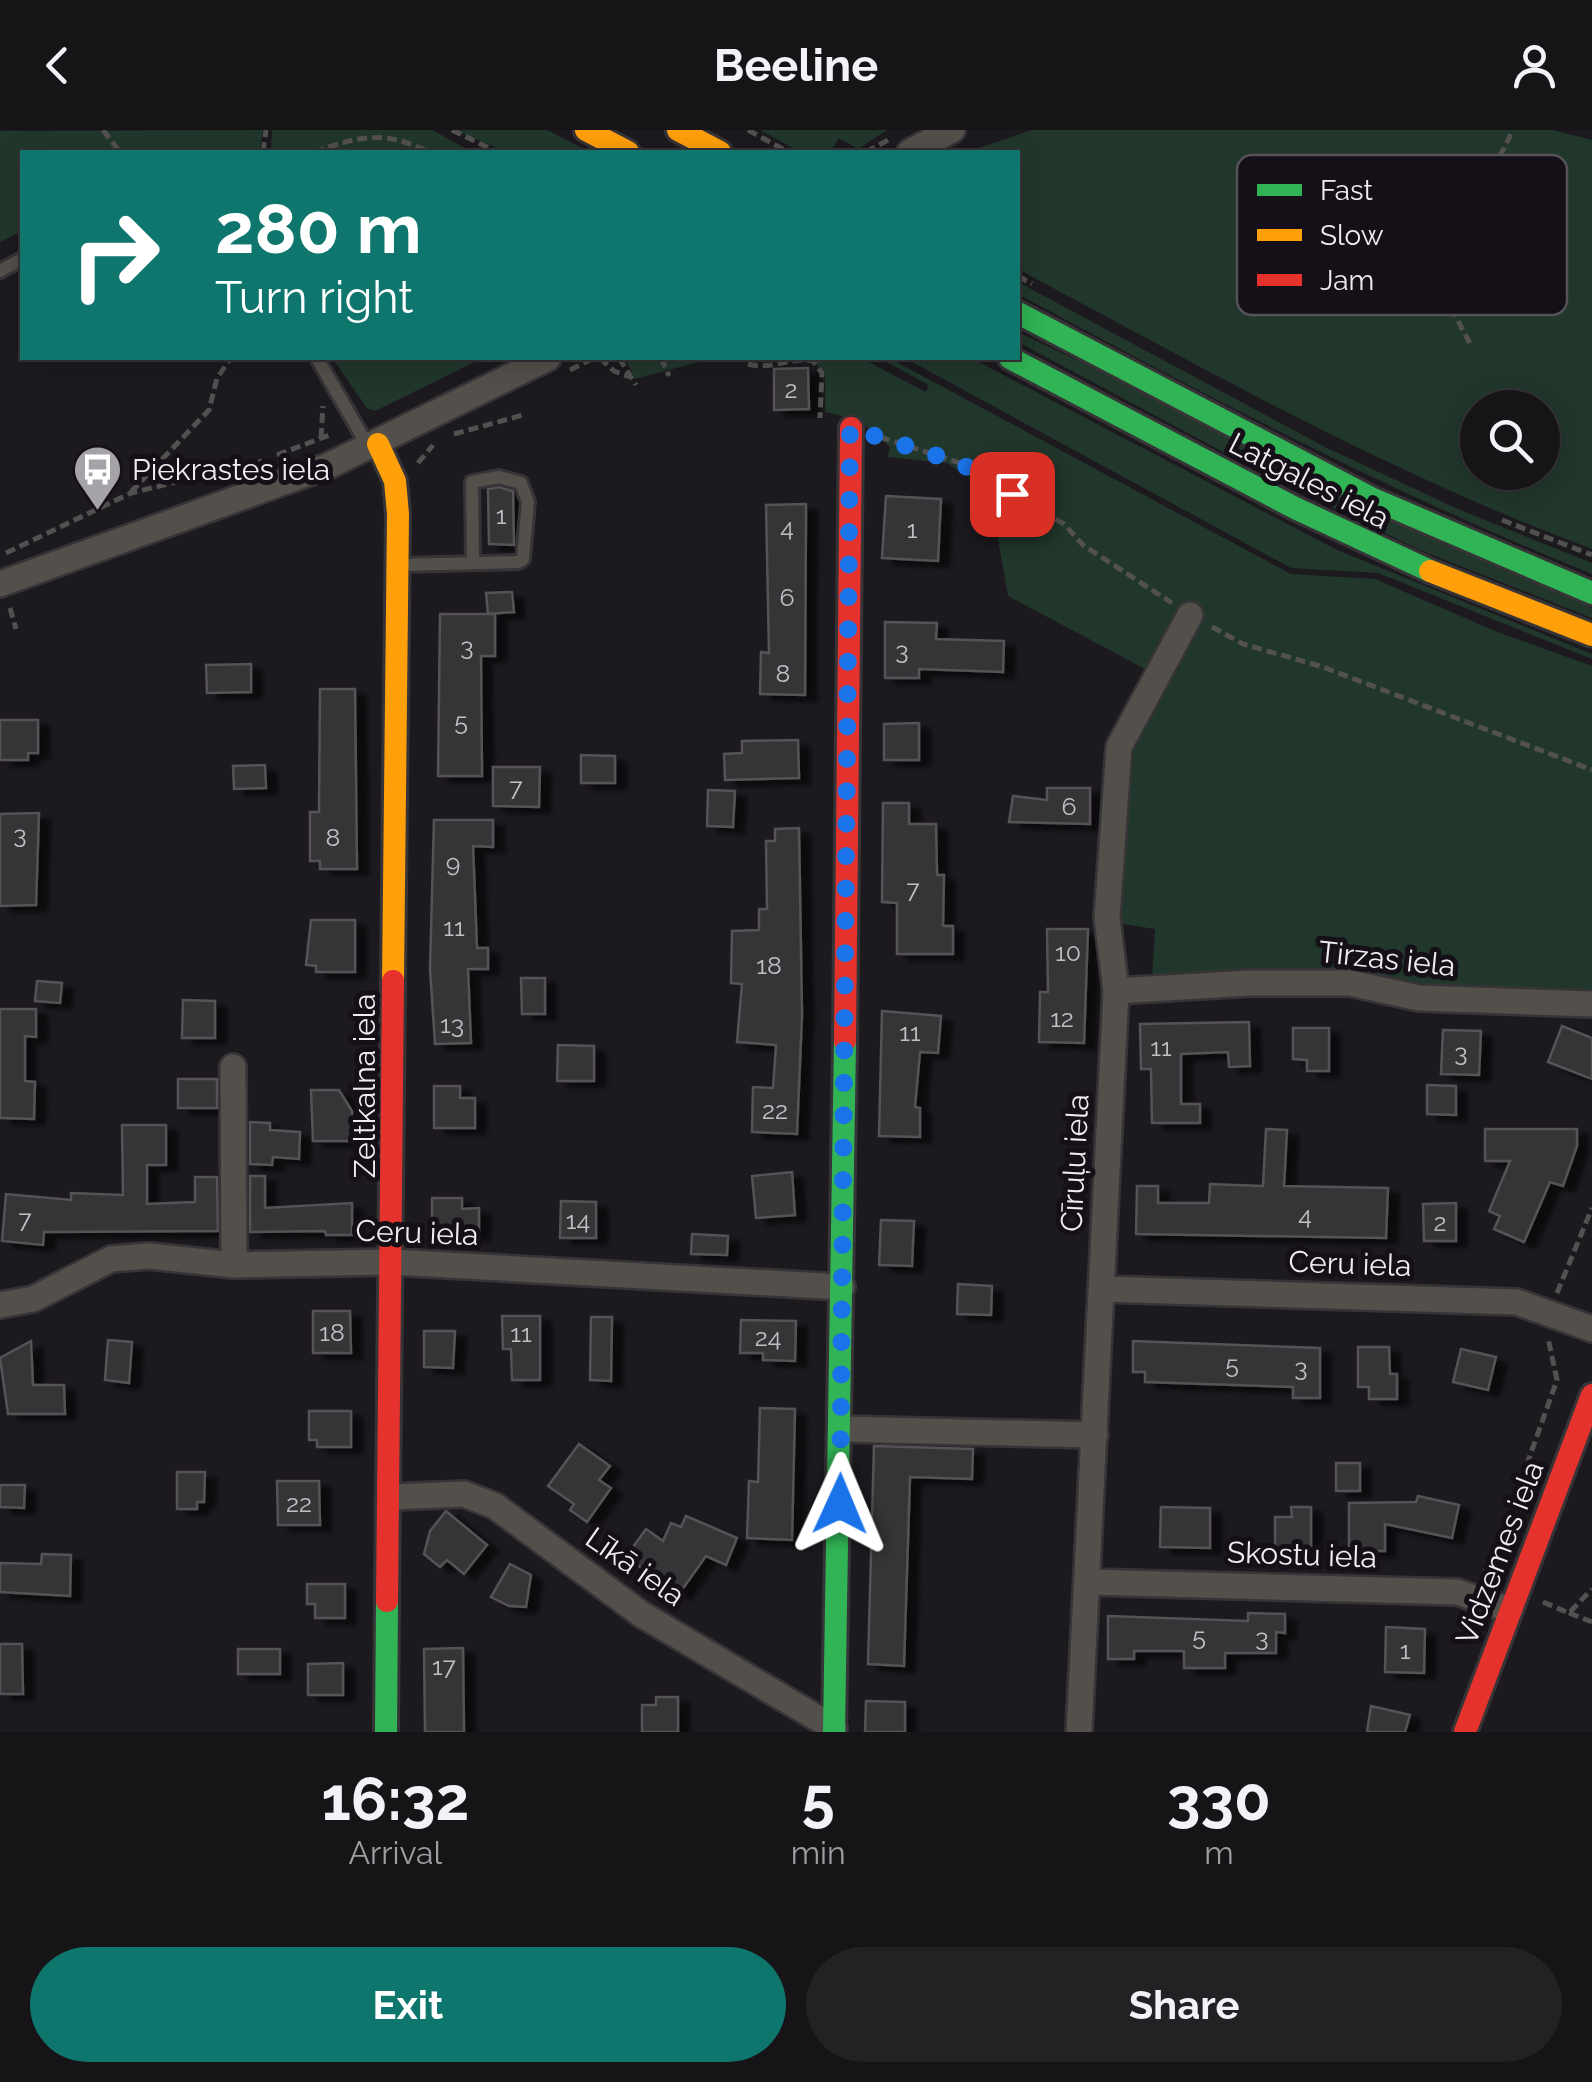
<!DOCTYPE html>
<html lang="en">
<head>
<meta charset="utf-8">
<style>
	:root { --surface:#161417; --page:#232124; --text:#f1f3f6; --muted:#9e9ea1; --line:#353336; --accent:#0f766e }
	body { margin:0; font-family:Raleway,sans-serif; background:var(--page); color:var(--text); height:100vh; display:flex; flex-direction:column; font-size:38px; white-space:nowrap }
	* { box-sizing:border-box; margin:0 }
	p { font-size:32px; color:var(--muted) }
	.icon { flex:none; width:55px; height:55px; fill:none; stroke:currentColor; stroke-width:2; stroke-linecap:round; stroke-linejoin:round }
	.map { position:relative; height:1602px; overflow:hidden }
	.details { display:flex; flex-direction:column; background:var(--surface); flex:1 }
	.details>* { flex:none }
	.banner { position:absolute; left:20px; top:20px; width:1000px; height:210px; border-radius:0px; box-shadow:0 5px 25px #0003,0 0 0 2px var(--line); background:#0f766e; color:#fff; overflow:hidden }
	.controls { position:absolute; left:1460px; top:260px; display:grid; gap:20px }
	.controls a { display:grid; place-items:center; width:100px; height:100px; border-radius:50%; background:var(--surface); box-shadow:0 5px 25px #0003,0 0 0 2px var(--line); font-size:50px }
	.pin { position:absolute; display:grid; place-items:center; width:85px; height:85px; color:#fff; margin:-42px; border-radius:20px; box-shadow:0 5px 15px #0006 }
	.me { position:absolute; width:110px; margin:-55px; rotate:1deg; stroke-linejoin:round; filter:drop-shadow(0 0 8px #0008) }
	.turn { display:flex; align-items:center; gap:35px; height:210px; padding:0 30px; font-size:45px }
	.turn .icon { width:130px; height:130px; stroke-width:2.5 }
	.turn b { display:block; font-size:70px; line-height:85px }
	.eta { display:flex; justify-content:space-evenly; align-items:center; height:170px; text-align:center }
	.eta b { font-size:60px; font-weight:700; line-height:70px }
	.button { display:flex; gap:20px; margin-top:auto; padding:20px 30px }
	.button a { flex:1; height:115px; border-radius:60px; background:var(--accent); color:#fff; font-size:40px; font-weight:700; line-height:115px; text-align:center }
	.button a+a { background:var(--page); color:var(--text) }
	header { display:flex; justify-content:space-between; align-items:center; height:130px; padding:0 30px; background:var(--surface); font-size:45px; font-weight:700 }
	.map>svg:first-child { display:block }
</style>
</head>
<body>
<header><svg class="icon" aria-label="back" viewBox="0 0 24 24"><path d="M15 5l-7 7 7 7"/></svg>Beeline<svg class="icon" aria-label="person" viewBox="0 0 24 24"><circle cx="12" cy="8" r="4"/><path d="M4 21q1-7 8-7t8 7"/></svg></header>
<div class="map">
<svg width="1592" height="1602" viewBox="0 0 1592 1602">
	<defs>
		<filter id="shadow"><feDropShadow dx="11" dy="6" stdDeviation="2.5" flood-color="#0009"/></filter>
	</defs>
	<rect width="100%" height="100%" fill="#1d1a1f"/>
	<g fill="#21372c" fill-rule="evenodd">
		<path d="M263,0L259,22H22V101L0,112V1Z"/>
		<path d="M272,0H432L472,22H271Z"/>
		<path d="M455,0H547L590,22H506Z"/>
		<path d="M760,0H887L858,19L839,8L830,22H800Z"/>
		<path d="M1032,0H1553L1592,10V419C1391,344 1206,240 1018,139V22H967ZM1478,278H1542V342H1478Z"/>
		<path d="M1018,152L1327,318L1460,380L1592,433V444C1393,364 1206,266 1018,164Z"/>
		<path d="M1018,202L1592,478V488L1420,420L1264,344L1018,212Z"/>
		<path d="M332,228H483L375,281L367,278Z"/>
		<path d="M625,228H714L635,249Z"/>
		<path d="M810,228H861L926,262L929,255L879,228H889L1291,444L1375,449L1495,501L1592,536V868L1417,861L1327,838L1152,850L1155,799L1117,793L1125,622L1162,548L1008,466L989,358L947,333L888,327L890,317L858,290L825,282V243Z"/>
		<path d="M905,228H971L1337,420L1592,524V529L1378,443L1291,438Z"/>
	</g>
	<g fill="#363437" stroke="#555255" stroke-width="2.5" filter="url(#shadow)">
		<path d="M808,238L809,279L774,280V239Z"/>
		<path d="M499,357L513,361L514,415L489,414L488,359Z"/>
		<path d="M886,366L941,369L938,431L882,428Z"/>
		<path d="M806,374L805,565L760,564L761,522L769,523L766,375Z"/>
		<path d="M512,462L514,482L488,484L486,463Z"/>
		<path d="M440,484H495V526H481L482,646H438Z"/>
		<path d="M885,492L937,493L936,509L1004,511L1003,542L919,539V548H885Z"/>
		<path d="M251,534V562L207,563L206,535Z"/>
		<path d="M320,559H355L357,739H320V731H310V682H319Z"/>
		<path d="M0,590H38V623H28V630H0Z"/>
		<path d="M919,593V630H884V594Z"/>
		<path d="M798,610L799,648L725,650L724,624L742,623V611Z"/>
		<path d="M581,625L615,626V653H581Z"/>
		<path d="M265,635L266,658L234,659L233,636Z"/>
		<path d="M493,637H540L539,677L493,676Z"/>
		<path d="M1047,658H1090V694L1009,692L1013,666L1047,670Z"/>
		<path d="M708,660L735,661L733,697L707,696Z"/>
		<path d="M883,673H909V694H936L937,745H944L943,796H953V824H897V773L882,772Z"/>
		<path d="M39,683L36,775L0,776V684Z"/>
		<path d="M434,690H493V717L473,716L477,818H488V839H468L471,913L435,914L430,839Z"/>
		<path d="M799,698L802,885L797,1004L752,1002L753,957L773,958L776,915L737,912L742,854L731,853L732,801L759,800V779H767L766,711H775V699Z"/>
		<path d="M311,790H355V842H316V836L306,835Z"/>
		<path d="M1047,799H1088L1084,913L1039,912L1040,862H1048Z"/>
		<path d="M521,848H545V884H522Z"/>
		<path d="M37,851L62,853L60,873L35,871Z"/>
		<path d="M183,870L215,871V908H182Z"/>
		<path d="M0,879H36V907L25,906V951L35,952L34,989L0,988Z"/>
		<path d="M882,881L941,886L938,923L920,922L915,977L920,978V1007L879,1006Z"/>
		<path d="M1249,892L1250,936L1229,937L1228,922L1181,924V974H1200V993H1152L1151,939H1141L1140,894Z"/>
		<path d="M1562,896L1592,908V949L1548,932Z"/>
		<path d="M1293,898H1329V941H1307V930L1293,929Z"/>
		<path d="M1443,900L1481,901L1479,945L1441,944Z"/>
		<path d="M558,915L594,916V951H557Z"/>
		<rect x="178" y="949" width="39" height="29"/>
		<path d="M1427,955L1456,956V985L1427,984Z"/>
		<path d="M434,956H460V968H475V998H434Z"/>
		<path d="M311,960H339L352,981V1011H313Z"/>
		<path d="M250,992L270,993V1000L300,1002L299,1029L273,1027L272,1035L250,1034Z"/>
		<path d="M122,995H166V1035H147V1074L195,1072V1047H217L218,1101L44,1102L43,1115L2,1111L6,1064L71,1070V1063L123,1065Z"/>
		<path d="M1266,999L1287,1000L1284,1056L1388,1058L1386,1108L1136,1104L1137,1056H1158V1073H1209L1210,1054L1263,1056Z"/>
		<path d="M1485,999H1577V1016L1563,1056L1550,1052L1524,1112L1494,1099L1500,1086L1489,1081L1510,1031H1485Z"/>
		<path d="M792,1042L795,1085L756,1088L752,1046Z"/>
		<path d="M250,1046H265V1078L352,1073V1105H326L325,1101L250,1102Z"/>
		<path d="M432,1068H462V1079L479,1078V1104L432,1105Z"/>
		<path d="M561,1071L596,1072V1108H560Z"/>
		<path d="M1456,1073V1111H1424L1423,1074Z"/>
		<path d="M881,1090L914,1091L912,1136L879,1135Z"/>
		<path d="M692,1104L728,1106L727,1125L691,1124Z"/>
		<path d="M958,1154L992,1156L991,1185L957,1184Z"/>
		<path d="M313,1181H350L351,1223H313Z"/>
		<path d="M502,1186H540V1250H512L511,1219H503Z"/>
		<path d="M591,1187H612L611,1251L590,1250Z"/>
		<path d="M741,1190L796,1191L795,1231L763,1230V1223H740Z"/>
		<path d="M424,1201H455L453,1238L424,1237Z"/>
		<path d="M108,1210L132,1212L129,1253L105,1250Z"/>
		<path d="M31,1211L33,1255H64L65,1284H8L0,1228Z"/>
		<path d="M1133,1211L1320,1218V1268H1293V1257L1145,1252V1242H1133Z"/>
		<path d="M1358,1217H1389L1390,1244H1397V1269H1369V1257H1358Z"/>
		<path d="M1461,1219L1496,1227L1488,1260L1453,1252Z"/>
		<path d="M760,1278L795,1279L792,1410L747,1408L749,1351L758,1352Z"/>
		<path d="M309,1281H351V1317H317V1310H309Z"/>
		<path d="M579,1314L610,1336L599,1350L611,1358L587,1392L570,1380L574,1374L548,1356Z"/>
		<path d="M874,1316L973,1319L972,1349L910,1347L904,1536L868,1534Z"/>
		<rect x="1336" y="1333" width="24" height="28"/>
		<path d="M177,1342H205L204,1372H197V1379H177Z"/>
		<path d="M277,1351H319L320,1395H278Z"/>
		<path d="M0,1355H25L24,1378L0,1377Z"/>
		<path d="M1418,1366L1459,1375L1452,1408L1385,1394V1421H1349V1373L1416,1372Z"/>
		<path d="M1161,1377L1210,1378V1418L1160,1417Z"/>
		<path d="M1291,1377H1311V1419H1275V1387H1292Z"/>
		<path d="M446,1381L487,1415L464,1444L447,1430L440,1437L424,1424L430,1401Z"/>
		<path d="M686,1386L737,1408L726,1435L706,1426L679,1464L626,1427L646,1399L663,1411L671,1393L681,1397Z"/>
		<path d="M42,1424L71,1425L70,1466L0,1462V1433L41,1434Z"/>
		<path d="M510,1434L531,1445L526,1477L509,1476L491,1467Z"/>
		<path d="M307,1454H345V1488H315V1474H307Z"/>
		<path d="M1248,1483L1285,1484V1503L1276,1502V1523H1225V1538H1184V1521H1134V1529H1108V1486L1248,1491Z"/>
		<path d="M1386,1497L1425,1499L1424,1543L1385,1542Z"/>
		<path d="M0,1514H22L23,1564H0Z"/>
		<path d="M463,1518L464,1602H425L424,1519Z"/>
		<rect x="238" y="1519" width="42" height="25"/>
		<path d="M343,1533V1565H308V1534Z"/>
		<path d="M656,1567H678V1602H642V1575H656Z"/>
		<path d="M866,1571L905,1572V1602H865Z"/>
		<path d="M1371,1576L1410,1585L1405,1602H1367Z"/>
	</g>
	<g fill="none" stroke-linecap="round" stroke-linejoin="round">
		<defs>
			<g id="lane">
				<path d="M0,141L22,129"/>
				<path d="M317,228L369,318"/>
				<path d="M400,435L518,432L523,429L528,372L521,353L499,347L472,352L473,433"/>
			</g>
			<g id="street">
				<path d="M910,22L952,0"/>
				<path d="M0,454L328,336L548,228"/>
				<path d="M1116,861L1250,853H1350L1419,868L1592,874"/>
				<path d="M233,937L234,1135"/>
				<path d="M1102,1159L1517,1172L1592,1199"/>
				<path d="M0,1175L33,1169L111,1129L149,1126L234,1135L393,1132L842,1157"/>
				<path d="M842,1299L1095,1305"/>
				<path d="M391,1367L464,1364L495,1376L641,1484L834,1598"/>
				<path d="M1089,1452L1457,1462L1510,1480"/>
				<path d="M1079,1602L1116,861L1107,788L1119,617L1190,485"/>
			</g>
			<g id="fast">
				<path d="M1018,183L1371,368L1592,463"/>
				<path d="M1010,228L1295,378L1430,441"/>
				<path d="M386,1602L387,1471"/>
				<path d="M834,1602L845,911"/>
			</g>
			<g id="slow">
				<path d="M586,0L628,22"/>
				<path d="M678,0L720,22"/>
				<path d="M378,314L395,351L398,384L393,851"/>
				<path d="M1430,441L1592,505"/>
			</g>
			<g id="jam">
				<path d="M845,911L851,298"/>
				<path d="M387,1471L393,851"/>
				<path d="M1465,1602L1592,1265"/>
			</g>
		</defs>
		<use href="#lane" stroke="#363437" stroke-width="18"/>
		<use href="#street" stroke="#363437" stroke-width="30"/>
		<use href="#fast" stroke="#363437" stroke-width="28"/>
		<use href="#slow" stroke="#363437" stroke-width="28"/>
		<use href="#jam" stroke="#363437" stroke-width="28"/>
		<g stroke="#535150" stroke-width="5" stroke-dasharray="10 5" stroke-linecap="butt">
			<path d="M103,0L120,22"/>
			<path d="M452,0L497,22"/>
			<path d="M748,0L788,22"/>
			<path d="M263,22L266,0"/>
			<path d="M314,22C360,6 384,0 429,22"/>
			<path d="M866,22L890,9"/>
			<path d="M1018,146L1032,154"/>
			<path d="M1470,213C1443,168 1427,115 1464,69C1483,45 1502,30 1512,0"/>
			<path d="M600,228L614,241L630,247"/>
			<path d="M619,228L636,255"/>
			<path d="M661,228L669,246"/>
			<path d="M748,234C770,241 790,226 813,231L822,243L820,288"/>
			<path d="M570,240L594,228"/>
			<path d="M454,304L523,285"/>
			<path d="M880,307L960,333L1064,394L1083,415L1172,473"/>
			<path d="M321,308L323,276"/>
			<path d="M277,325L332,304"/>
			<path d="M418,333L433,315"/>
			<path d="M131,362L209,280L217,248L231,228"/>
			<path d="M1502,390L1592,425"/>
			<path d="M6,423L131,363L262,331"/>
			<path d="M10,478L16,499"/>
			<path d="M1212,497L1243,514L1323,537L1592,640"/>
			<path d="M1557,1163L1592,1078"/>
			<path d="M1482,1446L1493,1429L1557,1250L1548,1208"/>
			<path d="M1543,1472L1569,1483L1592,1459"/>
			<path d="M1569,1483L1592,1492"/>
		</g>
		<use href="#lane" stroke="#53504c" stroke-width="12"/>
		<use href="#street" stroke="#53504c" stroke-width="25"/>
		<use href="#fast" stroke="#30b455" stroke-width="22"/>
		<use href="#slow" stroke="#ff9f0a" stroke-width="22"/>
		<use href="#jam" stroke="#e5322d" stroke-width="22"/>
	</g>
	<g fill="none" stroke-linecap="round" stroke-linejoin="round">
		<path stroke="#1a73e8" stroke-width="18" stroke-dasharray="0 32.4" d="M840,1374L850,298L960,333L1012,364"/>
	</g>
	<defs>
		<symbol id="bus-pin" viewBox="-11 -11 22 30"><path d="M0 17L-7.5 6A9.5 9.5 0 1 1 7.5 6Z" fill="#a6a3a8" stroke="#151017"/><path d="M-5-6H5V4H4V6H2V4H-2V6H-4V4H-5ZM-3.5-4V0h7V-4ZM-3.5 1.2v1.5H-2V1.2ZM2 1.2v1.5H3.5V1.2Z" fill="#fff"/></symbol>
	</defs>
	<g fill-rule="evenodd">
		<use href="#bus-pin" x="70" y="312" width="55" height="75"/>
	</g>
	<g text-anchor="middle" stroke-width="10" stroke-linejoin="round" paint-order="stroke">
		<g font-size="25" fill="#c2bfc3">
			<text x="791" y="268">2</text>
			<text x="501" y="394">1</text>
			<text x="787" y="406">4</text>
			<text x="912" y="408">1</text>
			<text x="787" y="476">6</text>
			<text x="467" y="525">3</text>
			<text x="902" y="529">3</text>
			<text x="783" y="552">8</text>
			<text x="461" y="600">5</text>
			<text x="516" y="666">7</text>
			<text x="1069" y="685">6</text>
			<text x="20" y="713">3</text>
			<text x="333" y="716">8</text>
			<text x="453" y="742">9</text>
			<text x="913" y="768">7</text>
			<text x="454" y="806">11</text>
			<text x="1068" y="831">10</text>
			<text x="769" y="844">18</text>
			<text x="1062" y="897">12</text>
			<text x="452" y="903">13</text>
			<text x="910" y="911">11</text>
			<text x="1161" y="926">11</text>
			<text x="1461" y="931">3</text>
			<text x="775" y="989">22</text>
			<text x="1305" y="1094">4</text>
			<text x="25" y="1098">7</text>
			<text x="578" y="1099">14</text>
			<text x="1440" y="1101">2</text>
			<text x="332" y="1211">18</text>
			<text x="521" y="1212">11</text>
			<text x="768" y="1216">24</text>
			<text x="1232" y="1243">5</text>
			<text x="1301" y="1246">3</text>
			<text x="299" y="1382">22</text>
			<text x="1199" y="1515">5</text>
			<text x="1262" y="1516">3</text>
			<text x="1405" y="1529">1</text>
			<text x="444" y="1545">17</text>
		</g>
		<g font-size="30" fill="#f0edf2" stroke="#151017" text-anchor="start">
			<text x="132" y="350">Piekrastes iela</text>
		</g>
		<g font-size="30" fill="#f0edf2" stroke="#151017">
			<text transform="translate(1309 351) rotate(27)" y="10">Latgales iela</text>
			<text transform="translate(1387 829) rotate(6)" y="10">Tirzas iela</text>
			<text transform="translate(365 956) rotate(-90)" y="10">Zeltkalna iela</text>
			<text transform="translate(1075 1033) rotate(-87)" y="10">Cīruļu iela</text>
			<text transform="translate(417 1103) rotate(2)" y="10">Ceru iela</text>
			<text transform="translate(1350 1134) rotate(2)" y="10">Ceru iela</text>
			<text transform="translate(1500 1423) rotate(-69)" y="10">Vidzemes iela</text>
			<text transform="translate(1302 1425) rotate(2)" y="10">Skostu iela</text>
			<text transform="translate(635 1437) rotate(35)" y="10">Līkā iela</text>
		</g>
	</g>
	<rect x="1237" y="25" width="330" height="160" rx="15" fill="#151017" stroke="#575259" stroke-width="2.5"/>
	<rect x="1257" y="54" width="45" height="12" fill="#30b455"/>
	<rect x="1257" y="99" width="45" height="12" fill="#ff9f0a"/>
	<rect x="1257" y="144" width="45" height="12" fill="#e5322d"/>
	<g font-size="28" fill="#f0edf2">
		<text x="1320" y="70">Fast</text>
		<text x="1320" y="115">Slow</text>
		<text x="1320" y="160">Jam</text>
	</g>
</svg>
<div class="controls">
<a><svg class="icon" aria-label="search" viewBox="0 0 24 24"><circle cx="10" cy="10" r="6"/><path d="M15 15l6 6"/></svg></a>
</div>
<div class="pin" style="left:1012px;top:364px;background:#d93025"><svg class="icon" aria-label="arrive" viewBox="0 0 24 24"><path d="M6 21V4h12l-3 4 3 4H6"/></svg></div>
<svg class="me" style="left:840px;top:1374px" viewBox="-20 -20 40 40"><path d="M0-17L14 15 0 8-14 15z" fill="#1a73e8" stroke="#fff" stroke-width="4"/></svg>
<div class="banner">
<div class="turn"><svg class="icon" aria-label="right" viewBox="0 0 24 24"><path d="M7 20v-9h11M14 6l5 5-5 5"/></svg><div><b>280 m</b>Turn right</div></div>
</div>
</div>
<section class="details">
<div class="eta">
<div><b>16:32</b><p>Arrival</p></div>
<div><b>5</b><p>min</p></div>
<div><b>330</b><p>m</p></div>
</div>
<div class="button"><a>Exit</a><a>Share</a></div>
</section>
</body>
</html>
